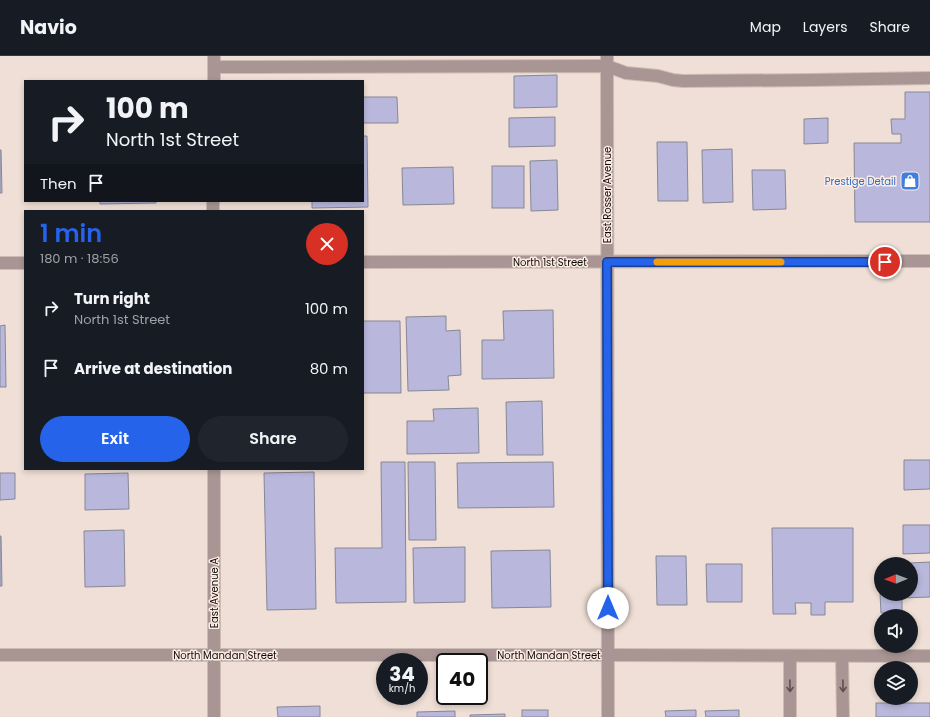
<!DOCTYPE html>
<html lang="en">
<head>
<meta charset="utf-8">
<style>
	:root { --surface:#171b24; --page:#20242c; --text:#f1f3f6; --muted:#9ea1a6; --line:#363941; --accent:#2563eb }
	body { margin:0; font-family:Poppins,sans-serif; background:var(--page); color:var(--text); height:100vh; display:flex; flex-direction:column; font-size:15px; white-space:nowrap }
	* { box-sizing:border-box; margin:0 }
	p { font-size:13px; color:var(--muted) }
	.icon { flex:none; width:22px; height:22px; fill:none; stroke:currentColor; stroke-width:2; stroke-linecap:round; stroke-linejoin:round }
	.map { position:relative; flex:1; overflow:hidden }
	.panel { position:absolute; left:24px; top:154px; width:340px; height:260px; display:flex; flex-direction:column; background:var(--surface); border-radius:0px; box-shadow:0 2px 6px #0003 }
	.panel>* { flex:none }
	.top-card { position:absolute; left:24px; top:24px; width:340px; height:122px; border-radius:0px; box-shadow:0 2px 6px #0003; background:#171b24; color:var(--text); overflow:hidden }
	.needle { width:26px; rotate:269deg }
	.tools { position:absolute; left:874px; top:501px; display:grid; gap:8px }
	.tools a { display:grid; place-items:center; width:44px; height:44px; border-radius:50%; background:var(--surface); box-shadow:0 2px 6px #0003; font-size:20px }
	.speed { position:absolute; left:376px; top:597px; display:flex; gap:8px; font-size:20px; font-weight:700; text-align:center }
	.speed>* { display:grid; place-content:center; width:52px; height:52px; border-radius:50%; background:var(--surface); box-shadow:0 2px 6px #0003; line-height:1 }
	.speed small { font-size:10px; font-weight:400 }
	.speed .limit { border:2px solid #111; border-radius:6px; background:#fff; color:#111 }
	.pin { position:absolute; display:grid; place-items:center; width:34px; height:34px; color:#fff; margin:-17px; border:2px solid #fff; border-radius:50%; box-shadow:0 1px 4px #0007 }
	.me { position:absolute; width:44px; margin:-22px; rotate:0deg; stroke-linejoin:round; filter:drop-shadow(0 0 3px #0008) }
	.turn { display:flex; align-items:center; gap:14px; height:84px; padding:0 16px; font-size:18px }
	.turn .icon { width:52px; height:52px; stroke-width:2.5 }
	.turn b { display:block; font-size:28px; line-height:34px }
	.then { display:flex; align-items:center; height:38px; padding:0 16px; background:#0003; gap:8px; font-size:15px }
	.round { display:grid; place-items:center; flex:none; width:42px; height:42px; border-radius:21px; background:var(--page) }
	.head { display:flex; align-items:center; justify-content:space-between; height:68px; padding:0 16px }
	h1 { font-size:24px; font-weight:600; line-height:30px; color:var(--accent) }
	.button { display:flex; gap:8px; margin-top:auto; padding:8px 16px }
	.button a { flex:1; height:46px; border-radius:24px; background:var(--accent); color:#fff; font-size:16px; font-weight:600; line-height:46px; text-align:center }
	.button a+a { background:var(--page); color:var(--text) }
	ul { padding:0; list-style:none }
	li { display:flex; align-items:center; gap:12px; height:60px; padding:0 16px }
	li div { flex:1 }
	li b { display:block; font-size:15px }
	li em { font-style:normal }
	header { display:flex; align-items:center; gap:24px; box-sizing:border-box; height:56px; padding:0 20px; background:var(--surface); border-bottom:1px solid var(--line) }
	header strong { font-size:19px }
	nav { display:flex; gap:22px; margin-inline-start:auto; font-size:14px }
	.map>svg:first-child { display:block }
</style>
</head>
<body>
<header>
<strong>Navio</strong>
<nav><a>Map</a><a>Layers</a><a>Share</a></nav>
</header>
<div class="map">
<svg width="930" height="661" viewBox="0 0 930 661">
	<rect width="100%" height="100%" fill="#efdfd6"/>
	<g fill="#b9b8dc" stroke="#878795">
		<path d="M557,19V51L514,52V20Z"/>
		<path d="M905,36H930V166H855L854,87H901V78H892L891,63H905Z"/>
		<path d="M363,41H397L398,67H363Z"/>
		<path d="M555,61V90L509,91V62Z"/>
		<path d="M828,62V87L804,88V63Z"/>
		<path d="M363,80H367L368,151L312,152V145H363Z"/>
		<path d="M657,86H687L688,145H658Z"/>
		<path d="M732,93L733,146L703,147L702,94Z"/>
		<path d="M0,94H1L2,137H0Z"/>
		<path d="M557,104L558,154L531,155L530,105Z"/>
		<rect x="492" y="110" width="32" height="42"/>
		<path d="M453,111L454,148L403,149L402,112Z"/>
		<path d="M752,114H785L786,153L753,154Z"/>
		<path d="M100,145H156V147L100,148Z"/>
		<path d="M553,254L554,322L482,323V284H504L503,255Z"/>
		<path d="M446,260V275L460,274L461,319L448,320L449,334L408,335L406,261Z"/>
		<path d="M363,265H400L401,337H363Z"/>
		<path d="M5,269L6,331H0V270Z"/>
		<path d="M542,345L543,399H507L506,346Z"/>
		<path d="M478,352L479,397L407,398V365H434L433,353Z"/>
		<path d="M904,404H930V433L904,434Z"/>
		<path d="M381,406H405L406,546L336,547L335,492H382Z"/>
		<path d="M408,406H435L436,484H409Z"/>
		<path d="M553,406L554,451L458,452L457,407Z"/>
		<path d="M314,416L316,553L267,554L264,417Z"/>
		<path d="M0,417H15V443L0,444Z"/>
		<path d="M128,417L129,453L85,454V418Z"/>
		<path d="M903,469H930V497L903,498Z"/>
		<path d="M772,472H853V546H825V559H811V547H795L796,558H773Z"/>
		<path d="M124,474L125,530L85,531L84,475Z"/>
		<path d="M0,480H1L2,530H0Z"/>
		<path d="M465,491V546L414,547L413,492Z"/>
		<path d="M550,494L551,551L492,552L491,495Z"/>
		<path d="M656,500H686L687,549H657Z"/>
		<path d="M930,506V541L902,542V556L881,557L879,518H881V538H911V508H890Z"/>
		<path d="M706,508H742V546H707Z"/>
		<rect x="876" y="647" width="54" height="14"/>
		<path d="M320,650V661H278L277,651Z"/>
		<rect x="522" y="654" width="26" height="7"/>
		<path d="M696,654V661H666L665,655Z"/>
		<path d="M739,654V661H706L705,655Z"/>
		<path d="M455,655V661H417V656Z"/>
		<path d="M505,658V661H470V659Z"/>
	</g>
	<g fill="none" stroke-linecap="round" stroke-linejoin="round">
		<defs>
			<g id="minor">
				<path d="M607,0L608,661"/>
				<path d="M214,11L607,10L626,17L658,20L673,24L683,25L811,24L930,22"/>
				<path d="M214,25V0"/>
				<path d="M213,155V145"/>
				<path d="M363,206L930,205"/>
				<path d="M0,207H25"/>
				<path d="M214,413V661"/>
				<path d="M0,599H608L930,600"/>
				<path d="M790,600V661"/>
				<path d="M842,600L843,661"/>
			</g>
		</defs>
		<use href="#minor" stroke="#cbbdb5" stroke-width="14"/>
		<use href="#minor" stroke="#a99694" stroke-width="12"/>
	</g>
	<defs><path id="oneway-shaft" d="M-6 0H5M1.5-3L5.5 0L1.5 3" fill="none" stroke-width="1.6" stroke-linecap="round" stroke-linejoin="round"/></defs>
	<g stroke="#5c504e">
		<use href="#oneway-shaft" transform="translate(790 630) rotate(89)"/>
		<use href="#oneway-shaft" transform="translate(843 630) rotate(89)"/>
	</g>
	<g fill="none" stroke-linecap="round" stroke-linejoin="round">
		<defs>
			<path id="route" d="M608,552L607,206H885"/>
		</defs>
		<use href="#route" stroke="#184099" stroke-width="10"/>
		<use href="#route" stroke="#2563eb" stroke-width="7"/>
		<path stroke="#f59e0b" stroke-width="7" d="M657,206H781"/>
	</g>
	<defs>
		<symbol id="shop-square" viewBox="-11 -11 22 22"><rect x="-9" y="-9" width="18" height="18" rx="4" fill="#3f7fe0" stroke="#fcece3"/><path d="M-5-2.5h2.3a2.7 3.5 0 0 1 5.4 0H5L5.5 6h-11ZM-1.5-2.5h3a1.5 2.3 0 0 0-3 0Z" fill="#fff"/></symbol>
	</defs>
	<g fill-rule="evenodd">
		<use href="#shop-square" x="899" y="114" width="22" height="22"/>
	</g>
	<g text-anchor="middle" stroke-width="3" stroke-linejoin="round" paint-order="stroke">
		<g font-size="10" fill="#366cbe" stroke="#fcece3" text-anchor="end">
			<text x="896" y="129">Prestige Detail</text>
		</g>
		<g font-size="10" fill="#0f0a08" stroke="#fcece3">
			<text transform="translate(607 139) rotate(-90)" y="4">East Rosser Avenue</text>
			<text x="550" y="210">North 1st Street</text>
			<text transform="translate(214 537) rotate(-90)" y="4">East Avenue A</text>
			<text x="225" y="603">North Mandan Street</text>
			<text x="549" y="603">North Mandan Street</text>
		</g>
	</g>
</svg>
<div class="tools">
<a><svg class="needle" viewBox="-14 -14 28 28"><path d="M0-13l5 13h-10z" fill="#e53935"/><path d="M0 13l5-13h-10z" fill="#9ea1a6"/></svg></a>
<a><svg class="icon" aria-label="sound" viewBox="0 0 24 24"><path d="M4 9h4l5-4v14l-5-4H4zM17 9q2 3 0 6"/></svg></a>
<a><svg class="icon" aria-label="layers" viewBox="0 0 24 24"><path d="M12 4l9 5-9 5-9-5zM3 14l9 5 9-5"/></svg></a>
</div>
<div class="speed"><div>34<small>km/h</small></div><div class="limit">40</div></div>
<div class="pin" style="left:885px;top:206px;background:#d93025"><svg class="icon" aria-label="arrive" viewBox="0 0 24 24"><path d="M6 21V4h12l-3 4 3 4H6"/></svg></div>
<svg class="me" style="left:608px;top:552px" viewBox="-20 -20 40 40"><circle r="19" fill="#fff"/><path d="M0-13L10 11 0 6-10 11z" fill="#2563eb"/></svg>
<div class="top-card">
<div class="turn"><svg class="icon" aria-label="right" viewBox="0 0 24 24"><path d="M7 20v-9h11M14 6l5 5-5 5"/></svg><div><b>100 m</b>North 1st Street</div></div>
<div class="then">Then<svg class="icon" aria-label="arrive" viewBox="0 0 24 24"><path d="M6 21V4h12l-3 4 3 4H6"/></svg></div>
</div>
<section class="panel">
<div class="head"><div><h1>1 min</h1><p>180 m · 18:56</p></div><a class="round" style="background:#d93025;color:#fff"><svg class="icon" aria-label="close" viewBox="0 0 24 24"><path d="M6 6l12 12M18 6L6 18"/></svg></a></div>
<ul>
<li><svg class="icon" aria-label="right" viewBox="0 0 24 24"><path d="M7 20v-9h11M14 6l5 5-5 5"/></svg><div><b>Turn right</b><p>North 1st Street</p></div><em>100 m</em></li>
<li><svg class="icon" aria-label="arrive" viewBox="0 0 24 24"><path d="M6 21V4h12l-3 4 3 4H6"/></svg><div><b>Arrive at destination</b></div><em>80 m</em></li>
</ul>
<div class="button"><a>Exit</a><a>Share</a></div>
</section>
</div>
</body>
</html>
